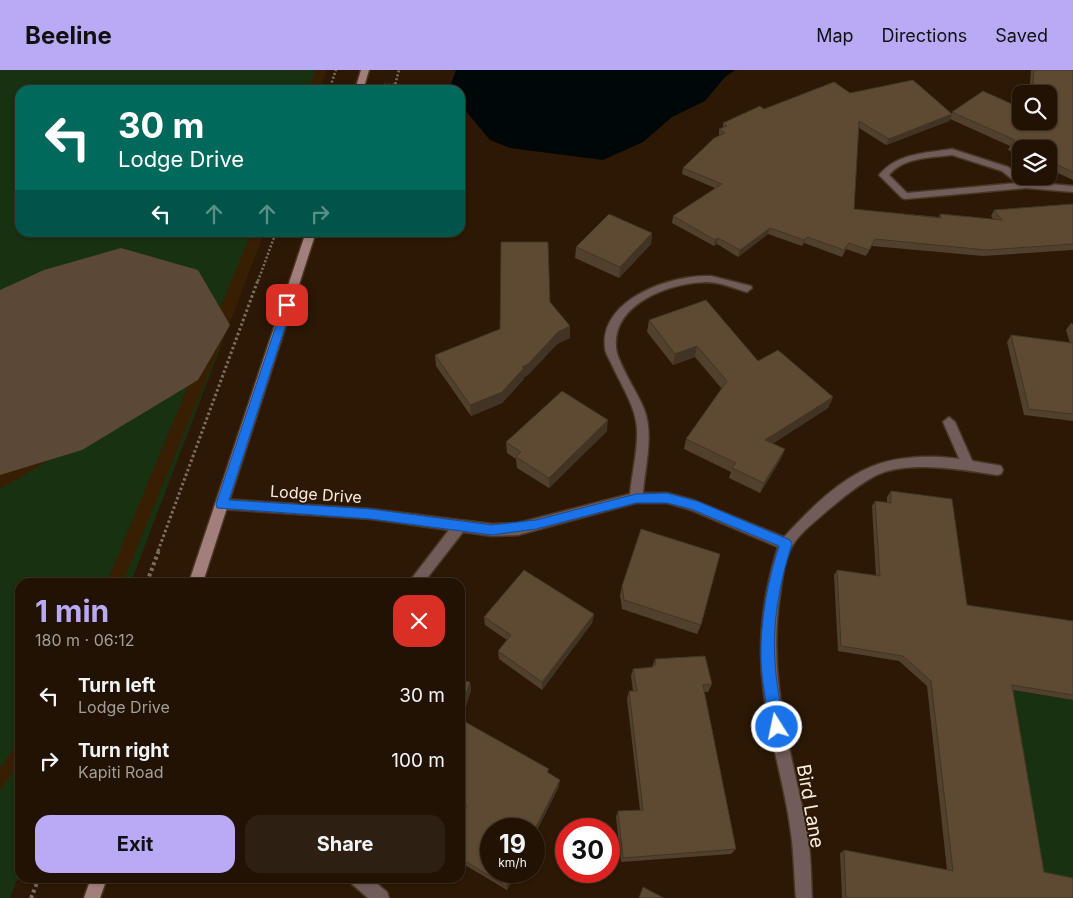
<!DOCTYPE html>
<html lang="en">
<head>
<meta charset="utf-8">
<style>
	:root { --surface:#211203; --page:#2d2012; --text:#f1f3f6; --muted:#a29e9a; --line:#3e3225; --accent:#baaaf6 }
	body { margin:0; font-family:Inter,sans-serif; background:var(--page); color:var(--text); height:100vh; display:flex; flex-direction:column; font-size:19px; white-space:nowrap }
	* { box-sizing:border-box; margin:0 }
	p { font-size:16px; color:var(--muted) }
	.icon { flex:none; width:28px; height:28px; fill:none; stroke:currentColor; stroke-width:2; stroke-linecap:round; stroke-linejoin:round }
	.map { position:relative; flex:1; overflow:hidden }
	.details { position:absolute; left:15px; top:508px; width:450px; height:305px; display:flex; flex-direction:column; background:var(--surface); border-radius:15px; box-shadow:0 1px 4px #0004,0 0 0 1px var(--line) }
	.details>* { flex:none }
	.top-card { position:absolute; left:15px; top:15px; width:450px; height:152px; border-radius:15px; box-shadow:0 1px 4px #0004,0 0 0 1px var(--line); background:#00695c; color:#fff; overflow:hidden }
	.fabs { position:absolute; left:1012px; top:15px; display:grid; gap:10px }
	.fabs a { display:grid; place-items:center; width:45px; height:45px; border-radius:10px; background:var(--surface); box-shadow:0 1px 4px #0004,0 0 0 1px var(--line); font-size:25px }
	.speed { position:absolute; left:480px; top:748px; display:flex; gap:10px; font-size:25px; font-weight:700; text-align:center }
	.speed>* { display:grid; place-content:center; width:65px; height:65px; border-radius:50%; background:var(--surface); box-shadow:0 1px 4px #0004,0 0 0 1px var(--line); line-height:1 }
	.speed small { font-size:12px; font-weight:400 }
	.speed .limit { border:8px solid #d22; background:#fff; color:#111 }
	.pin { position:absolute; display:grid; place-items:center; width:42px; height:42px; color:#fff; margin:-21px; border-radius:10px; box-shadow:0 2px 8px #0006 }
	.me { position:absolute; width:55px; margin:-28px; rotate:350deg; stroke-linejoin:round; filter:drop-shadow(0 0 4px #0008) }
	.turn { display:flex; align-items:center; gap:18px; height:105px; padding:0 20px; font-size:22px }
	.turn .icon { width:65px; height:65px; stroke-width:2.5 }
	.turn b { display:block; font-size:35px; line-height:42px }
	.lanes { display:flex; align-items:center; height:48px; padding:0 20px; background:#0003; justify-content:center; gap:25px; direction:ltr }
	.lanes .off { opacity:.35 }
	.round { display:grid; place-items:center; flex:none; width:52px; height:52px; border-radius:15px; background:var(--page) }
	.overview { display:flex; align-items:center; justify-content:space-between; height:85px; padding:0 20px }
	h1 { font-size:30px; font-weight:700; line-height:38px; color:var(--accent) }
	.action { display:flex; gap:10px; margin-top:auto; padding:10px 20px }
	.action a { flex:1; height:58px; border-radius:15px; background:var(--accent); color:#111; font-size:20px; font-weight:700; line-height:58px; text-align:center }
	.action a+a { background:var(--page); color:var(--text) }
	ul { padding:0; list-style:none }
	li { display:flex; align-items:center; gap:15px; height:65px; padding:0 20px }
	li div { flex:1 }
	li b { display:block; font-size:19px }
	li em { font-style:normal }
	header { display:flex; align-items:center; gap:30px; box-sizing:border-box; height:70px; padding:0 25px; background:var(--accent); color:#111 }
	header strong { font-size:24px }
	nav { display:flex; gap:28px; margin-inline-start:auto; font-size:18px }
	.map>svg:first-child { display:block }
</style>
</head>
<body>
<header>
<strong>Beeline</strong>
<nav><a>Map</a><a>Directions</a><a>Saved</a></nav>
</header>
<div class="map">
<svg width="1073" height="828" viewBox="0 0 1073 828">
	<rect width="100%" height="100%" fill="#2c1804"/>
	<path fill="#381f04" d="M0,0H327L319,20H20V162L264,163L131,512H20V802L10,828H0Z"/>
	<g fill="#183111">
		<path d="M0,0H316L308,20H20V162L251,163L107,512H20V670L0,698V419L186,311L78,198L0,236Z"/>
		<path d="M233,244L131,512H123Z"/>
		<path d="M1006,619L1073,630V811L1038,805Z"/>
		<path d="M20,693V802L10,828H0V720Z"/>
	</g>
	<path fill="#000708" d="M456,0H735L725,7L705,31L672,47L643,72L603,90L510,78L490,70L460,34V20H449Z"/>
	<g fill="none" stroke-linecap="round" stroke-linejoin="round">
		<path fill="#5b4836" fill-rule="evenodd" d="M121,178L198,200L230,255L198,310L82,380L0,405V220L44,200Z"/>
		<defs>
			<path id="service" d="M949,347L955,352L974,395L972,399H964L962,395L943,352Z"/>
			<g id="minor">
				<path d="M952,79L1008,97L1028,112L1073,116V122L1026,118L905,129L902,128L879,105C897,83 926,83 952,79ZM952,85L1002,101L1017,113L907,123L889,105C904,87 930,88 952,85Z"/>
				<path d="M711,206L751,216L752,218L747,222C733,218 720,212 706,212C670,213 613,233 616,277C616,291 638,323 644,339C654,364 645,397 643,423H667L693,430L784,467C809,440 838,410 873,396C891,388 920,386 940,387C959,388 978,392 997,395L1001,396L1003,400L1001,404L997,405C963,400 909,390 877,405C859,414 844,427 828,440C816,451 799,463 791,478C784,492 782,510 780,525C767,609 791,679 807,760C811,782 811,806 812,828H796C794,806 794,784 791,763C785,716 770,671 764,624C757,575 763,524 778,477L691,440L667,433H636L518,465L492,466L463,462L424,512H409L449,460L371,449L221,439L217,438L215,434L217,430L221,429L371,439L492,454L518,453L630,424C632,403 638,380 637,359C636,337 621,315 612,295C610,290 605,283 605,278C599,229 672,204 711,206Z"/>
				<path d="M350,808H370L387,822L389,828H368L352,814Z"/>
			</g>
			<g id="secondary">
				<path d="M361,0H369L363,20H355Z"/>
				<path d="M306,162H316L203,512H189Z"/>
				<path d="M91,808H107L100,828H84Z"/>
			</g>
		</defs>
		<use href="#service" stroke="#493623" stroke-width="3"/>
		<use href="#minor" stroke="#493623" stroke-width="3"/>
		<use href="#secondary" stroke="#493623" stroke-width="3"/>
		<g stroke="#7f6d5d" stroke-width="2.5" stroke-dasharray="2 2" stroke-linecap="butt">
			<path d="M384,15H395L399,0"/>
			<path d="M329,20L336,0"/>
			<path d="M258,211L276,162"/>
		</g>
		<path stroke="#7f6d5d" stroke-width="3" stroke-dasharray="2.5 2.5" stroke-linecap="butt" d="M158,481L258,210"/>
		<g stroke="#7f6d5d" stroke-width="4" stroke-dasharray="3 3" stroke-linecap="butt">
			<path d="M147,512L159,480"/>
			<path d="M31,828L39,808"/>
		</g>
		<use href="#service" fill="#715c59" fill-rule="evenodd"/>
		<use href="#minor" fill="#715c59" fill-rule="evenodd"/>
		<use href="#secondary" fill="#a27f7b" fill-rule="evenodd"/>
	</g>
	<g fill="#51402c">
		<path d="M1031,0H1073V110L1049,99V79H1021V86L1008,80L1010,76L950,49L949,51L886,75L859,58L854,139L939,147L940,144L993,149L991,146L994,140L1073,134V180L983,186L872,176L866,186L846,179L842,187L804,173L802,176L768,164L738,187L717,174L714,176L672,153L673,146L715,118L682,104L683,98L719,66V59L723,58V53L764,39L850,23L952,44V42L1049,51V24H1029Z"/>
		<path d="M652,163L651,174L619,208L575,188L576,177Z"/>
		<path d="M550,232L570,268L557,274L528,305L524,307V309L502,333L471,346L436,296L435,285L500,259Z"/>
		<path d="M649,250L758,291L833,327L828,338L772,374L785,379L780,390L760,423L729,408L731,402L684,379L686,369L722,319L695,287L673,295L647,262Z"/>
		<path d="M1071,253L1073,254V351L1024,345L1007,272L1011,265L1070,273L1066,260Z"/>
		<path d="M607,361L549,418L517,398L516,389L507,383L506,372Z"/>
		<path d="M891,421L967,535L1073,551V630L1013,620L1044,802L1073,828H842L840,783L844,780L947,800L927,616L899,591L838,581L834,505L837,500L876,506L872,436L875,431L887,432V427Z"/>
		<path d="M622,516L701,555L697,564L622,539L620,525Z"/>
		<path d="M594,544L592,553L542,620L499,589L498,581L507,570L485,555L484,547Z"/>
		<path d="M655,589L712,614L708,622H704L736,779L731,784L621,792L616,747L618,741L640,740L627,629L629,621H633L631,606L633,599L652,597Z"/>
		<path d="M460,610L470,612L471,620L462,650L549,704L559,716L534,766V759L516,801L507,820L460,792V748L464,740L460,739Z"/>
	</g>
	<g fill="#423424">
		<path d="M952,44L949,51L886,75L889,69Z"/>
		<path d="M770,158L768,164L738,187L740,180Z"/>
		<path d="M652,163L651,174L619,208L620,197Z"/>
		<path d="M807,167L804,173L802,176L804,170Z"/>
		<path d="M718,168L717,174L714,176L715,170Z"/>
		<path d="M570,256V268L557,274L528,305L524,307V309L502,333L471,346L470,335L522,297L558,262Z"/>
		<path d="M697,276L695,287L673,295L675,284Z"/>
		<path d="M833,327L828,338L761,381L765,370Z"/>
		<path d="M608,350L607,361L549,418V408Z"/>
		<path d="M785,379L780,390L760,423L764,413Z"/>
		<path d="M594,544L592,553L542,620V612Z"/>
		<path d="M470,612L471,620L460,656V644Z"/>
		<path d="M560,710L559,716L534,766V761Z"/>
		<path d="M514,801H516L507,820L506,816Z"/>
	</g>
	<g fill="#5e4a33" stroke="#423424">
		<path d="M1034,0H1073V102L1049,91V79H1022L1011,74L1015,70L952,42L983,21L1021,38V51H1049V24H1032Z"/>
		<path d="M913,10L952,44L889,69L859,51L854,139L941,148L940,144L1002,150L994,140L1073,134V174L986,180L875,169L869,180L849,173L844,180L807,167L804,170L770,158L740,180L718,168L715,170L673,146L722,114L683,98L714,68L725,63L719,59L727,56L723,53L760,36L764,39L834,12L850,23Z"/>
		<path d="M609,144L652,163L620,197L576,177Z"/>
		<path d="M501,172H548L550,232L570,256L558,262L528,294L522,297L524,298L502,322L470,335L435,285L500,259Z"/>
		<path d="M706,230L758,291L778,280L833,327L765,370L785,379L764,413L732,398L736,393L686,369L727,311L697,276L675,284L649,250Z"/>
		<path d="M1011,265L1073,273V344L1029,339Z"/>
		<path d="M562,321L608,350L549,408L516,387L521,382L506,372Z"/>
		<path d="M891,421L952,429L967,535L1073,551V625L1012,615L1044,802L1073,808V828H846L844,780L953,801L931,611L903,586L841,576L837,500L880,506L875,431L891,433Z"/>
		<path d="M641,459L720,484L701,555L624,530L622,516Z"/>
		<path d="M524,500L594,544L542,612L498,581L511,565L484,547Z"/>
		<path d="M705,586L712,614L703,615L736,779L623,788L618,741L643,740L629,621H637L633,599L653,597V595H656L655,589Z"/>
		<path d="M460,610L470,612L460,644Z"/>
		<path d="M460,649L549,699L547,702L560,710L534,761V759H491V801H514L506,816L460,788V748L467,736L460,734Z"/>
		<path d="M643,817L664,828H639Z"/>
	</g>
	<path fill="#1a73e8" stroke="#114b97" d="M287,232L292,235L229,430L371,439L492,455L536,450L636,424L667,423L697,431L790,470L792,474C780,511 772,552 775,592C776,614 781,636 784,657L781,662L777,664L772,662L770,657C767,636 762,613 761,591C760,553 767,513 779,476L691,439L667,433H636L536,459L492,465L371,449L217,438L216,434L283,235Z"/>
	<g text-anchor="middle" stroke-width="4" stroke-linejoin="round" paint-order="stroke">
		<g font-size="16" fill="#faece0" stroke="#2c1804">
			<text transform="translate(316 424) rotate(4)" y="6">Lodge Drive</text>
		</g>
		<g font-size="19" fill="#faece0" stroke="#2c1804">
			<text transform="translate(811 736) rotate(80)" y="7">Bird Lane</text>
		</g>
	</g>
</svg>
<div class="fabs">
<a><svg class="icon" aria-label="search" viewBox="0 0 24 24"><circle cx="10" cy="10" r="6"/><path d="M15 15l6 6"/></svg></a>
<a><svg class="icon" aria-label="layers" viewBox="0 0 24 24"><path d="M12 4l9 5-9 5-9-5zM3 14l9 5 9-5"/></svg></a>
</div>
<div class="speed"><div>19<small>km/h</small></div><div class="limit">30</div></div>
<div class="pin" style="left:287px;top:235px;background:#d93025"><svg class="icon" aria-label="arrive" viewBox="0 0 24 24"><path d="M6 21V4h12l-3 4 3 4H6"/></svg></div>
<svg class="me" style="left:777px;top:657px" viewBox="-20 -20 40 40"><circle r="17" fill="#1a73e8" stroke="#fff" stroke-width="3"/><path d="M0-11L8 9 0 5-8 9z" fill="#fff"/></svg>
<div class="top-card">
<div class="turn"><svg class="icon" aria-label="left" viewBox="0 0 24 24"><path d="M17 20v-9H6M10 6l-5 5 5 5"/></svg><div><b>30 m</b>Lodge Drive</div></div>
<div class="lanes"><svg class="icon" aria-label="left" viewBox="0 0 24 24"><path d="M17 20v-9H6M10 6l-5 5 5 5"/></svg><svg class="icon off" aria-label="ahead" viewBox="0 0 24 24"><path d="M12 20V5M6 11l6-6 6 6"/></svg><svg class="icon off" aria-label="ahead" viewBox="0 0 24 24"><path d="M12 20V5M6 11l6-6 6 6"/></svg><svg class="icon off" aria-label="right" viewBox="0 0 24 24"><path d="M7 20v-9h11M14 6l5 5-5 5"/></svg></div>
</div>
<section class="details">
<div class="overview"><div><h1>1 min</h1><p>180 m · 06:12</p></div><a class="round" style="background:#d93025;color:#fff"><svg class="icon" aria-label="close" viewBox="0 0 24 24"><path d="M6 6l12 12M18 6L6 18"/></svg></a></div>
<ul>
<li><svg class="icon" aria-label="left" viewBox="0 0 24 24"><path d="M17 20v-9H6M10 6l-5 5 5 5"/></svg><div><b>Turn left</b><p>Lodge Drive</p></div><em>30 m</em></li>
<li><svg class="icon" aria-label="right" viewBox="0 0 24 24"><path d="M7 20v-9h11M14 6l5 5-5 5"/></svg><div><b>Turn right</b><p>Kapiti Road</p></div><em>100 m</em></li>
</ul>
<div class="action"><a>Exit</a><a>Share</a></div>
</section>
</div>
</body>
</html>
